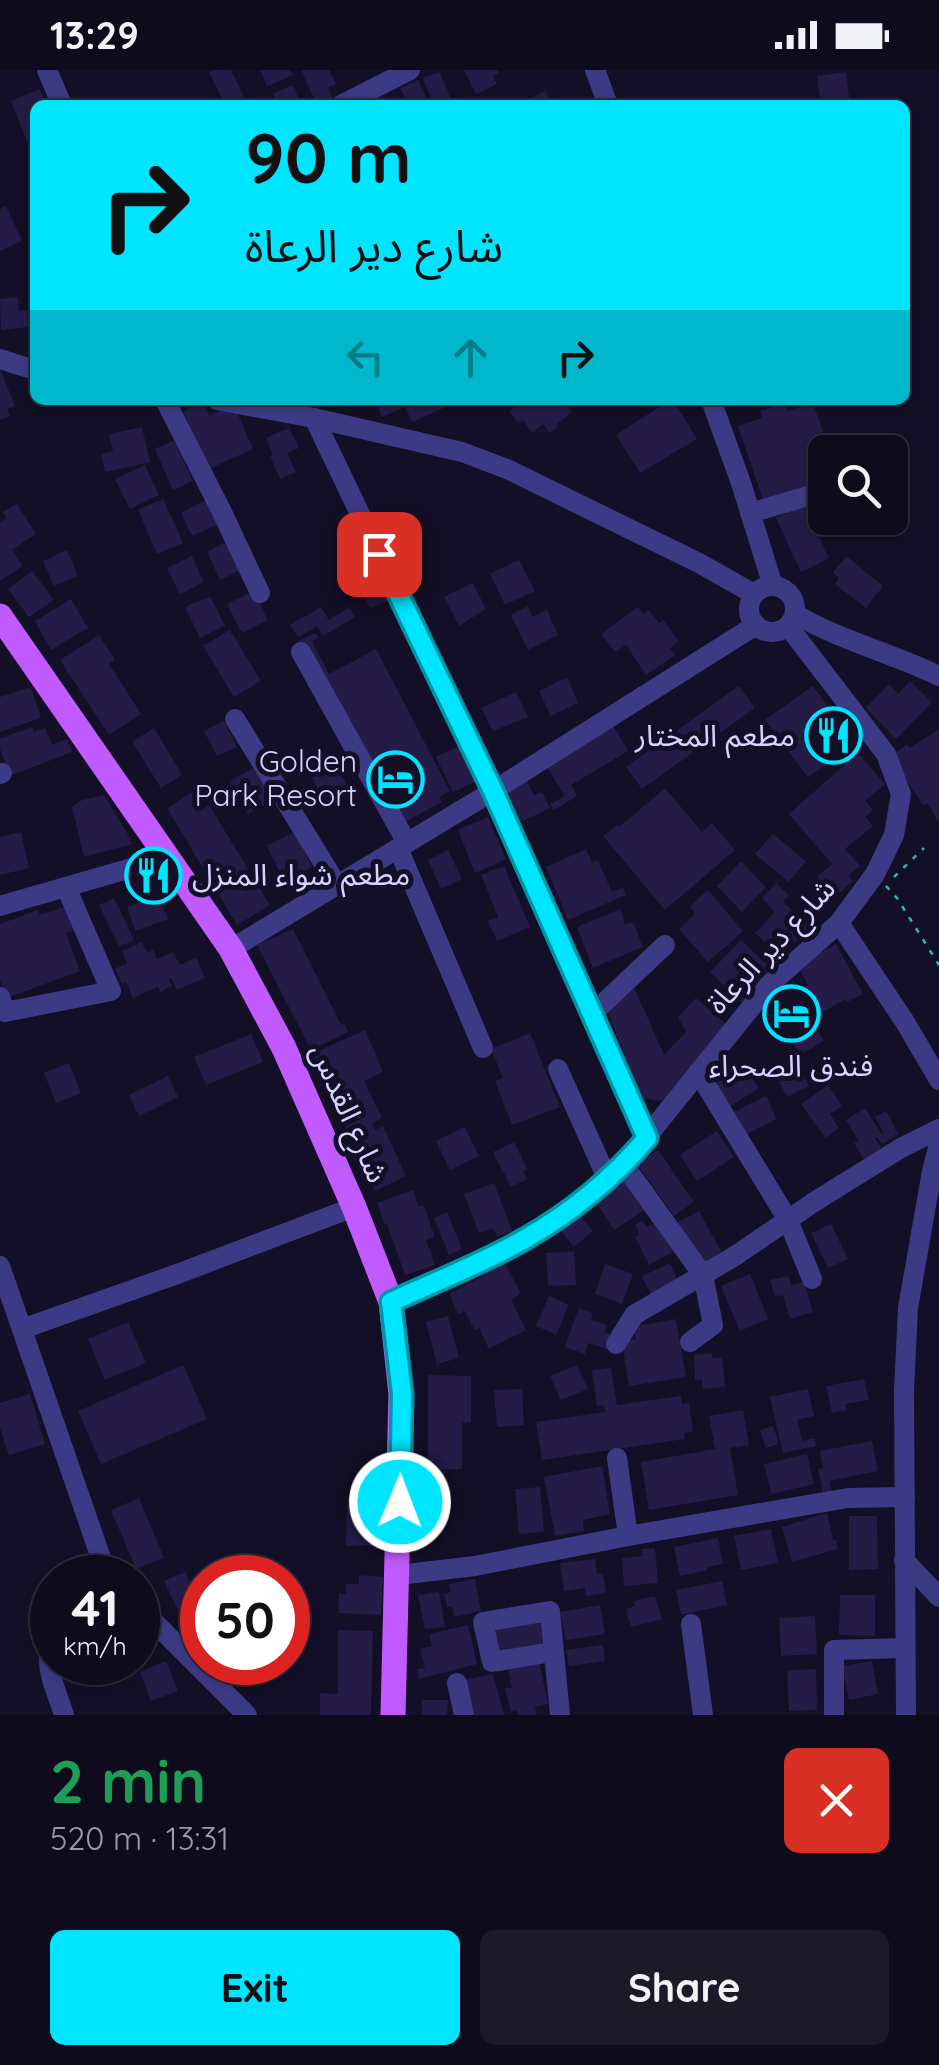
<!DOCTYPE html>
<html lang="en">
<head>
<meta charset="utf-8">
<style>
	:root { --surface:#0e0b1c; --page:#1c1929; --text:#f1f3f6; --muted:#9b9ba3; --line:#2e2b3b; --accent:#00e5ff }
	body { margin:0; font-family:Quicksand,"Noto Sans Arabic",sans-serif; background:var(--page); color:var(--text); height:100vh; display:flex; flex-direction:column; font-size:38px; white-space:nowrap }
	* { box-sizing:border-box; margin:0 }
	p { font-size:32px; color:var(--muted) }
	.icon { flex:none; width:55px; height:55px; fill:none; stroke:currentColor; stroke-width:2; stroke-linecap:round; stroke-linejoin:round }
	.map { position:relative; height:1645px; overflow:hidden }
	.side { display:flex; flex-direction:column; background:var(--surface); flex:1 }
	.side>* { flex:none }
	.top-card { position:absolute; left:30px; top:30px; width:880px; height:305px; border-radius:15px; box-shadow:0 2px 8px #0004,0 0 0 2px var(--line); background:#00e5ff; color:#111; overflow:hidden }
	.controls { position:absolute; left:808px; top:365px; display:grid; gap:20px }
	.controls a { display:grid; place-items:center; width:100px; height:100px; border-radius:15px; background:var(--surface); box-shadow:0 2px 8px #0004,0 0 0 2px var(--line); font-size:50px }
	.speed { position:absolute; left:30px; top:1485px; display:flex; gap:20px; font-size:50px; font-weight:700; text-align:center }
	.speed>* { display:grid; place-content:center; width:130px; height:130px; border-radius:50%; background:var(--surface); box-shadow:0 2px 8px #0004,0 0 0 2px var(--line); line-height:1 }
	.speed small { font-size:25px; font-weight:400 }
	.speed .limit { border:15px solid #d22; background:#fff; color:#111 }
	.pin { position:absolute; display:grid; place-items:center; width:85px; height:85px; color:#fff; margin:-42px; border-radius:20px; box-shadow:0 5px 15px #0006 }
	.me { position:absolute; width:110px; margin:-55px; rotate:1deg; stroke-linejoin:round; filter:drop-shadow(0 0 8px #0008) }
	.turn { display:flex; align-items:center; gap:35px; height:210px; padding:0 50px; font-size:45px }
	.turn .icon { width:130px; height:130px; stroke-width:2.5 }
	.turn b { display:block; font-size:70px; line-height:85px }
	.lanes { display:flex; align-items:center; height:95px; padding:0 50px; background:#0003; justify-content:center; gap:50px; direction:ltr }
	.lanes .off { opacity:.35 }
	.round { display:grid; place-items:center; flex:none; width:105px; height:105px; border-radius:15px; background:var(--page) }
	.headline { display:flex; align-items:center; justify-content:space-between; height:170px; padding:0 50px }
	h1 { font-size:60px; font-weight:700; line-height:75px; color:#1e9e55 }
	.primary-button { display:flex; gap:20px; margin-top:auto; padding:20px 50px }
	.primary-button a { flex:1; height:115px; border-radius:15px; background:var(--accent); color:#111; font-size:40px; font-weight:700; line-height:115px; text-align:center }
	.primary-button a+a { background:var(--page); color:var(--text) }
	.status { display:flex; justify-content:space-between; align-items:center; height:70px; padding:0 50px; background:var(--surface); direction:ltr }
	.status svg { height:28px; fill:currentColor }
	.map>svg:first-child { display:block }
</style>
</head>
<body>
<div class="status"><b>13:29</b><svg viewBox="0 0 49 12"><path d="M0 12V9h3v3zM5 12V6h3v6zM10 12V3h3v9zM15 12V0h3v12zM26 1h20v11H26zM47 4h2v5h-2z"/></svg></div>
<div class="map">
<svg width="939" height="1645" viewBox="0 0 939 1645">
	<rect width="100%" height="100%" fill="#130f26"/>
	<g fill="#241b47">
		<path d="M213,0H231L248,35H225L209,2Z"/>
		<path d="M260,0H290L293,5L267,16Z"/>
		<path d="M301,0H329L336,14L328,18L334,31L325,35H317Z"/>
		<path d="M464,0H498L499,3L493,6L497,14L476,24Z"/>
		<path d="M439,2L454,35H434L423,8Z"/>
		<path d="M846,2L850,35H821L817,6Z"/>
		<path d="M418,10L430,35H408L400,18Z"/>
		<path d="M293,15L302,35H278L273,24Z"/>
		<path d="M40,19L46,35H35V80L31,81L11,31Z"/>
		<path d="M546,21L553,35H513Z"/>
		<path d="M6,136L22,171L0,181V139Z"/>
		<path d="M18,227L19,241L27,240L28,257L1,260L0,229Z"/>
		<path d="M0,299L15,336L7,339L10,346L0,350Z"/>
		<path d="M375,330H462L412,352L405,337L382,347Z"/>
		<path d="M524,330H553L554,332L563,330L572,342L556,355L558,357L550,363L543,354L532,363L523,350L518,353L509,341Z"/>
		<path d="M670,330H673L697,369L640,403L616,365Z"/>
		<path d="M204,332L209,345L234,335L253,379L209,399L183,341Z"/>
		<path d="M785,333L787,341L813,333L830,382H825V416L765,436L738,356L762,348L760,341Z"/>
		<path d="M142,357L150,392L105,402L101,384L113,381L109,364Z"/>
		<path d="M289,358L299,378L287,383L296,402L280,409L270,386L273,385L266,368Z"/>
		<path d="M174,370L193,411L173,420L155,379Z"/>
		<path d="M145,395L159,425L130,439L115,409Z"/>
		<path d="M211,428L223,452L192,466L181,443Z"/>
		<path d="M163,429L183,473L157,484L138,440Z"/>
		<path d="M17,434L36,464L12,480L23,496L0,511V452L7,448L3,442Z"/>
		<path d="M804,435L829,488L801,502L776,448Z"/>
		<path d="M229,471L243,499L220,510L207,482Z"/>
		<path d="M67,480L78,506L54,516L43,491Z"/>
		<path d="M192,486L204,512L180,524L167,498Z"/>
		<path d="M846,486L883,516L866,538L835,514L839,508L833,503Z"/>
		<path d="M370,487L390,529L370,538L350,497Z"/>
		<path d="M519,490L535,521L505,535L490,504Z"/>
		<path d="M32,501L54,530L29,547L8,519Z"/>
		<path d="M473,513L486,539L459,556L444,527Z"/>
		<path d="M253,521L268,550L242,563L227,534Z"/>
		<path d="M210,526L225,556L200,568L185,537Z"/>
		<path d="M71,529L88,558L51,580L35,551Z"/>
		<path d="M528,536L532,547L547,540L558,565L528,580L511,545Z"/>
		<path d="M321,537L329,550L349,538L355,547L323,566L317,556L298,567L290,555Z"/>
		<path d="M638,537L643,544L649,540L659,553L663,550L679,571L670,579L675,585L646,605L626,575L615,582L601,564Z"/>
		<path d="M230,560L261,611L234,627L203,576Z"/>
		<path d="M315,563L319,568L312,571L329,604L376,579L450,721L439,727L442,732L405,752L299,571Z"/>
		<path d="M99,565L115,590L109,594L141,644L109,665L60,590Z"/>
		<path d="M567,607L578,633L551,646L539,621Z"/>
		<path d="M910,611L932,632L896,669L866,638L889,614L898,624Z"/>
		<path d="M739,616L755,638L642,719L626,697Z"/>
		<path d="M813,616L857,676L834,692L832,690L808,707L765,650Z"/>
		<path d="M31,617L41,648L0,662V627Z"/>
		<path d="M516,622L528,647L493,661L481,638Z"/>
		<path d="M224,651L237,677L217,686L204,661Z"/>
		<path d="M613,656L628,681L571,715L577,726L554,740L550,734L565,726L545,694Z"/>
		<path d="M32,657L34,662L45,658L52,675L67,669L72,682L10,706L0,679V669Z"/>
		<path d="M154,658L182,705L161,718L132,672Z"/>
		<path d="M939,659V752L927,733L923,735L890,686L907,675L910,678Z"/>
		<path d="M464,674L480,710L453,722L436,687Z"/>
		<path d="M858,683L885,714L865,731L873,740L865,747L873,756L845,779L860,796L848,806L853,811L812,847L802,836L824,816L817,807L832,794L789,744Z"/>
		<path d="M333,686L348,718L333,725L330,717L319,722L307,695Z"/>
		<path d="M255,697L272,730L248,744L230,711Z"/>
		<path d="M527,711L534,725L542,722L550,738L521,752L506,721Z"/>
		<path d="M665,718L702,762L712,753L735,780L665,840L603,766L617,755L619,757Z"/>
		<path d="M191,723L201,740L209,735L270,835L237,855L167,738Z"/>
		<path d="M104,725L129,766L132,774L84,787L72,737L82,730Z"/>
		<path d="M488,747L506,789L475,803L458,760Z"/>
		<path d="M21,762L29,798L0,805V767Z"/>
		<path d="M294,762L312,797L284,811L267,776Z"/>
		<path d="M773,764L806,791L789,812L755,784Z"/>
		<path d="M586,779L592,793L598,790L612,822L623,817L626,825L568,850L546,797Z"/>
		<path d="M448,780L462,809L441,819L428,790Z"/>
		<path d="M741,791L766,817L742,842L717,816Z"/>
		<path d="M504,796L530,857L497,871L488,851L498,847L481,805Z"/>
		<path d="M776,813L789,825L783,832L809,857L781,886L755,863L775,842L762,828Z"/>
		<path d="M708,820L743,861L708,892L679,859L695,844L690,836Z"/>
		<path d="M158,825L168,849L136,861L127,837Z"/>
		<path d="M114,828L134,870L119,877L99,835Z"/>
		<path d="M69,835L78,859L66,863L80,901L7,928L0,910V854L38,840L40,845Z"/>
		<path d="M620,839L625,854L633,852L643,877L593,898L577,857Z"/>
		<path d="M293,859L341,955L344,954L348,962L311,980L257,875Z"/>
		<path d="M741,870L773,900L742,933L710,902Z"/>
		<path d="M142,872L147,883L153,880L157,889L173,882L180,895L196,888L205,908L177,920L171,908L169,909L172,916L160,922L158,917L133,928L126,912L122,914L115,899L127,893L122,881Z"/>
		<path d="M836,874L863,924L847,932L846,929L812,948L798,921L808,915L797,895Z"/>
		<path d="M635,919L664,985L686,962L678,947L696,928L727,955L662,1031L641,1028L605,935Z"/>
		<path d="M794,921L824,971L800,985L771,935Z"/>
		<path d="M365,960L383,1002L364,1011L382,1048L372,1053L375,1060L383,1056L406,1106L375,1121L312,984Z"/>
		<path d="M530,963L560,1037L512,1055L495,1011L503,1008L491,979Z"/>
		<path d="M251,964L263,992L206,1015L194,987Z"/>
		<path d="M795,987L809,1016L787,1027L772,998Z"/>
		<path d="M69,993L81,1023L56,1033L44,1003Z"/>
		<path d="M744,994L759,1018L726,1039L711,1016Z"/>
		<path d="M168,1006L178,1027L139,1046L129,1025Z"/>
		<path d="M828,1015L842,1036L830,1044L839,1058L825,1068L801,1034Z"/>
		<path d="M766,1026L777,1049L745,1065L734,1042Z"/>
		<path d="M865,1038L882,1065L884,1063L875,1047L886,1041L898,1064L882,1074L877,1067L875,1068L882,1080L865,1091L854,1073L859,1071L846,1050Z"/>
		<path d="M465,1057L479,1086L450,1100L436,1071Z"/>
		<path d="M717,1061L734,1087L697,1111L680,1085Z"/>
		<path d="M514,1072L527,1099L523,1101L527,1109L511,1117L493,1082Z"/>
		<path d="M658,1080L694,1132L674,1146L637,1094Z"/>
		<path d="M630,1108L649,1137L614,1160L595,1130Z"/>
		<path d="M494,1113L512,1161L497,1167L493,1158L479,1163L464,1124Z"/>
		<path d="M413,1120L418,1137L424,1135L434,1166L426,1170L435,1195L405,1205L387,1154L385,1155L377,1133Z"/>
		<path d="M576,1141L593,1161L574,1177L558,1157Z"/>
		<path d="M699,1141L723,1185L700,1198L676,1153Z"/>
		<path d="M447,1142L462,1179L449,1185L434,1148Z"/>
		<path d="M643,1151L647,1157L659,1151L675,1181L649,1195L635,1167L640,1164L635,1155Z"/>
		<path d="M831,1154L848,1189L828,1198L811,1163Z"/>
		<path d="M574,1181L576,1215L548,1216L546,1183Z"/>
		<path d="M503,1189L521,1224L511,1229L526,1260L489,1279L479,1258L475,1261L465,1241L458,1244L449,1224L487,1204L483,1199Z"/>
		<path d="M670,1193L678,1211L651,1224L642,1206Z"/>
		<path d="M605,1194L633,1204L622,1234L595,1224Z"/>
		<path d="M750,1204L768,1249L740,1261L721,1216Z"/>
		<path d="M788,1206L791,1215L804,1212L813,1242L790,1249L783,1225L775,1227L770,1210Z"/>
		<path d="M549,1226L569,1235L556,1265L536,1256Z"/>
		<path d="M579,1238L593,1243L591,1250L607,1255L604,1262L612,1265L607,1279L588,1273L585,1284L565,1277Z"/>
		<path d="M448,1246L459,1288L437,1294L426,1252Z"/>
		<path d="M676,1249L686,1307L629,1316L622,1272L636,1269L633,1257Z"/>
		<path d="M128,1252L146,1293L105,1310L88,1269Z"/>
		<path d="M712,1283V1288L722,1287L725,1317L703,1319L702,1310H695L694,1285Z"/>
		<path d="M183,1295L207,1349L101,1394L78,1341Z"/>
		<path d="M577,1295L588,1319L561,1330L550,1306Z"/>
		<path d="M611,1298L617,1335L681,1326L682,1334L689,1333L693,1361L684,1363L685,1369L542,1390L536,1352L605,1342L604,1335L597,1336L592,1300Z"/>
		<path d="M428,1305L471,1306V1352L462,1353V1399L428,1400Z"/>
		<path d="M864,1309L869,1330L845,1334L847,1340L832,1343L826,1316Z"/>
		<path d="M522,1319L524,1355L497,1357L494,1320Z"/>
		<path d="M808,1319L814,1346L797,1350L802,1371L815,1368L816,1376L783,1383L770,1327Z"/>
		<path d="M30,1324L45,1374L9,1385L0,1358V1333Z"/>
		<path d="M743,1340L749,1375L730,1378L738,1425L649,1440L641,1392L715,1379L709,1346Z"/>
		<path d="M773,1356L779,1374L766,1378L760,1360Z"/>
		<path d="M872,1371L878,1401L829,1411L832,1422L823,1424L818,1399L823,1398L820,1381Z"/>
		<path d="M807,1384L814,1414L771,1424L764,1394Z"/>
		<path d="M602,1396L610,1444L583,1450L584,1461L555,1466L544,1407Z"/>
		<path d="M540,1417L544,1462L519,1464L515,1419Z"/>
		<path d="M347,1427L354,1428V1434H375V1475L346,1476Z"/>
		<path d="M139,1428L164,1488L136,1499L111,1440Z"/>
		<path d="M827,1443L833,1470H836L838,1479L792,1492L782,1457Z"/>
		<path d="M849,1446H877L878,1499L849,1500Z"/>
		<path d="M771,1459L778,1493L741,1500L734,1466Z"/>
		<path d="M718,1468L723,1494L706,1497L708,1500L680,1506L674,1477Z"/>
		<path d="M655,1478L658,1513L624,1516L622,1488L643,1486L642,1479Z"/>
		<path d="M595,1489L597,1504H603L606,1523L586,1526L585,1518L564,1521L560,1493Z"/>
		<path d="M185,1502L200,1531L178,1540L164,1511Z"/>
		<path d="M359,1505L383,1507L381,1545L338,1543L339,1523L346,1524V1514H359Z"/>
		<path d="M475,1509L481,1541L454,1547L452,1537H447L444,1524L451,1522L449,1514Z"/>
		<path d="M722,1511L727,1535L681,1545L676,1520Z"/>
		<path d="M439,1522L445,1557L425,1559L418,1525Z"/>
		<path d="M840,1525H875V1566L839,1565Z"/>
		<path d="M655,1526L662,1549L631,1557L626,1539L635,1536L633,1531Z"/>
		<path d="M600,1535L605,1564L566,1570L560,1542Z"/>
		<path d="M815,1546L817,1584L781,1586L779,1548Z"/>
		<path d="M542,1549L545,1576L494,1584L487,1556Z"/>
		<path d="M138,1551L158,1575L138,1584Z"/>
		<path d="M468,1555L477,1594L419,1609L417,1599L425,1598L420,1579L432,1576L429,1564Z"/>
		<path d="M338,1560L373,1561L371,1645H320V1623L338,1624Z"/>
		<path d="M603,1575L605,1591L569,1596L566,1580Z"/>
		<path d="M539,1590L548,1634L535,1637L537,1645H518L516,1640L511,1642L505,1618H512L508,1598Z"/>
		<path d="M166,1591L178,1621L151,1631L140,1602Z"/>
		<path d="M872,1591L878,1624L849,1630L842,1596Z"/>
		<path d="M221,1592H257L229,1608Z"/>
		<path d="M816,1599L817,1640L789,1641L787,1600Z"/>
		<path d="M493,1604L504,1645H468L463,1610Z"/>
		<path d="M422,1630H448L447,1645H422Z"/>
	</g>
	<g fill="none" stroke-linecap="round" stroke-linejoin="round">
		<g stroke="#2fb8b0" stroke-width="2.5" stroke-dasharray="5 8" stroke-linecap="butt">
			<path d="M894,807L924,778"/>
			<path d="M886,816L897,828L939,895"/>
		</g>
		<g stroke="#3d3a85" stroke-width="20">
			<path d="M47,0L62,35"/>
			<path d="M595,0L608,35"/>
			<path d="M341,35L410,0"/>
			<path d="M0,289L35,300"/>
			<path d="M165,330L221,440L260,523"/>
			<path d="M217,330L314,348L462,382L507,399L699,493L754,524"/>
			<path d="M711,330L741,413L773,516"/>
			<path d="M314,348L493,721L647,1067"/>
			<path d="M750,443L825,421"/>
			<circle cx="772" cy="539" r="23"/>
			<path d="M795,544C841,571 892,583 939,606"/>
			<path d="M301,582L407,773"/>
			<path d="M235,649L337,815"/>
			<path d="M0,704L2,703"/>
			<path d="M398,778L483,978"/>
			<path d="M0,836L149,793L167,785"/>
			<path d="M839,853L905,952L939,1010"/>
			<path d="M231,879L493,721L756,555"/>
			<path d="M0,927L5,942L111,921L66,817"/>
			<path d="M592,944L665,875"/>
			<path d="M558,999L607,1108"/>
			<path d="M698,1002L788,1150L812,1209"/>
			<path d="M624,1095L703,1205L713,1255L690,1272"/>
			<path d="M0,1196L102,1491L111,1508"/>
			<path d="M391,1232L523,1171L557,1148L624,1095L769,915L839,853L875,804L894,765L901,724L886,684L788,556"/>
			<path d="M22,1259L180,1203L354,1137"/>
			<path d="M616,1274L634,1245L735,1186L814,1132L901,1078L939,1059"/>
			<path d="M617,1388L628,1466"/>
			<path d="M904,1490L939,1527"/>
			<path d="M398,1505L475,1496L628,1466L848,1428L905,1427"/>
			<path d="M138,1536L247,1645"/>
			<path d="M691,1554L703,1645"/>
			<path d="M52,1574C43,1598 57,1621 64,1645"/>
			<path d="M552,1582L492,1592L483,1552L550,1541L560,1645"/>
			<path d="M457,1613L464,1645"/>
			<path d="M834,1645V1580L904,1578"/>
			<path d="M906,1645L904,1321L908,1238L932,1101L939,1074"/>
		</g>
		<path stroke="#c25bff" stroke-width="25" d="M0,546L231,879L284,978L354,1137L391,1232L401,1324L393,1645"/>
	</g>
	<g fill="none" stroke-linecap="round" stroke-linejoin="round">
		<defs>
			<path id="route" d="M379,484L493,721L647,1068C613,1108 569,1144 523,1170C481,1194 434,1212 391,1232L402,1324L400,1432"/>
		</defs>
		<use href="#route" stroke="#0095a6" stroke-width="25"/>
		<use href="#route" stroke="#00e5ff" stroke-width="18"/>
	</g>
	<defs>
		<symbol id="restaurant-ring" viewBox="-11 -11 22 22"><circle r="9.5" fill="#130f26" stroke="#00e5ff" stroke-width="1.5"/><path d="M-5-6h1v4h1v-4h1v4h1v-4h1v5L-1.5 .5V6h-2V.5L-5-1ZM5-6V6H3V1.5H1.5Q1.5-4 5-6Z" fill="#00e5ff"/></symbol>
		<symbol id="hotel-ring" viewBox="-11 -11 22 22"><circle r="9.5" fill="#130f26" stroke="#00e5ff" stroke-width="1.5"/><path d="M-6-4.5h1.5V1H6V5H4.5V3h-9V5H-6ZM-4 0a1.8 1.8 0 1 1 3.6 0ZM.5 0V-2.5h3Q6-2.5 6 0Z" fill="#00e5ff"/></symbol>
	</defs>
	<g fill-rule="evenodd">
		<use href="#restaurant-ring" x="802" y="634" width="63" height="63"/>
		<use href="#hotel-ring" x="364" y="678" width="63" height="63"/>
		<use href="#restaurant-ring" x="122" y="774" width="63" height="63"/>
		<use href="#hotel-ring" x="760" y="912" width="63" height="63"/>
	</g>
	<g text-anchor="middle" stroke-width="10" stroke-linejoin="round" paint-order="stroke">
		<g font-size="30" fill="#d9d4ff" stroke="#130f26" text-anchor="end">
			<text x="795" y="676">مطعم المختار</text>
			<text x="357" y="702">Golden<tspan x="357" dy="34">Park Resort</tspan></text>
			<text x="192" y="815" text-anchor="start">مطعم شواء المنزل</text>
			<text x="791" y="1006" text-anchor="middle">فندق الصحراء</text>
		</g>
		<g font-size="30" fill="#d9d4ff" stroke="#130f26">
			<text transform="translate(771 876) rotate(-47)" y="10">شارع دير الرعاة</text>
			<text transform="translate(349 1043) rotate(66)" y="10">شارع القدس</text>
		</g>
	</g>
</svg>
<div class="controls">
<a><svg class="icon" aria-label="search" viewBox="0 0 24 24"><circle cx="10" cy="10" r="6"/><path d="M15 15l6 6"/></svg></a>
</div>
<div class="speed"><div>41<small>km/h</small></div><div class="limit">50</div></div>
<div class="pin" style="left:379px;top:484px;background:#d93025"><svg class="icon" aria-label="arrive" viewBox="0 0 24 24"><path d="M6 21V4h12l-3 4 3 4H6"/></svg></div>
<svg class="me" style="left:400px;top:1432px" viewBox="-20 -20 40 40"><circle r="17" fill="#00e5ff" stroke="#fff" stroke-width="3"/><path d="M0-11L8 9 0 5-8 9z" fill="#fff"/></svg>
<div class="top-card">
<div class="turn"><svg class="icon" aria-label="right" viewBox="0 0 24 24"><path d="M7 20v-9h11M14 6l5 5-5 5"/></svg><div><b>90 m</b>شارع دير الرعاة</div></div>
<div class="lanes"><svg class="icon off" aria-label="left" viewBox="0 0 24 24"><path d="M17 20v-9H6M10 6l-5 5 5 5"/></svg><svg class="icon off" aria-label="ahead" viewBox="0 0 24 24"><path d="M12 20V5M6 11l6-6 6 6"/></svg><svg class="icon" aria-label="right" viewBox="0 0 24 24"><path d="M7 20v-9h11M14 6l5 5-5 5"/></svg></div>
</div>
</div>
<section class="side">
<div class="headline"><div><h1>2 min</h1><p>520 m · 13:31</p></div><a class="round" style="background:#d93025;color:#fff"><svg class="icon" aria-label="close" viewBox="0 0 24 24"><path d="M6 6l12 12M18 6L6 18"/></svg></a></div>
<div class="primary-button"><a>Exit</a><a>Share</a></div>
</section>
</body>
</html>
